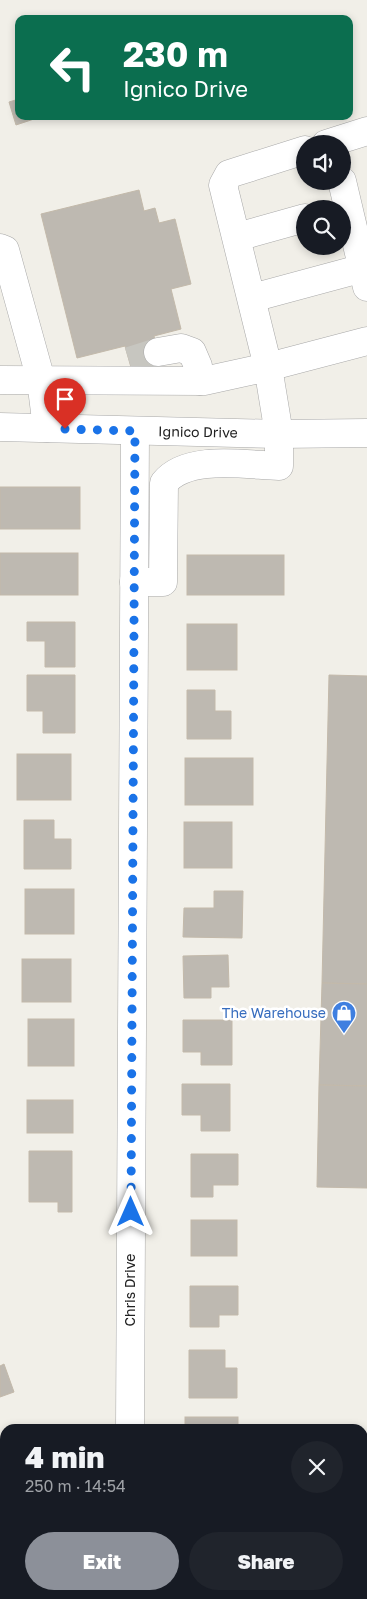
<!DOCTYPE html>
<html lang="en">
<head>
<meta charset="utf-8">
<style>
	:root { --surface:#171b24; --page:#20242c; --text:#f1f3f6; --muted:#9ea1a6; --accent:#8c9099 }
	body { margin:0; font-family:"Golos Text",sans-serif; background:var(--page); color:var(--text); height:100vh; display:flex; flex-direction:column; font-size:19px; white-space:nowrap }
	* { box-sizing:border-box; margin:0 }
	p { font-size:16px; color:var(--muted) }
	.icon { flex:none; width:28px; height:28px; fill:none; stroke:currentColor; stroke-width:2; stroke-linecap:round; stroke-linejoin:round }
	.map { position:relative; flex:1; overflow:hidden }
	.sheet { position:absolute; left:0px; top:1424px; width:368px; height:176px; display:flex; flex-direction:column; background:var(--surface); border-radius:15px 15px 0 0; box-shadow:0 2px 8px #0003 }
	.sheet>* { flex:none }
	.guide { position:absolute; left:15px; top:15px; width:338px; height:105px; border-radius:10px; box-shadow:0 2px 8px #0003; background:#0b6e4f; color:#fff; overflow:hidden }
	.tools { position:absolute; left:296px; top:135px; display:grid; gap:10px }
	.tools a { display:grid; place-items:center; width:55px; height:55px; border-radius:50%; background:var(--surface); box-shadow:0 2px 8px #0003; font-size:25px }
	.pin { position:absolute; display:grid; place-items:center; width:42px; height:42px; color:#fff; margin:-51px -21px; border-radius:50% 50% 50% 0; rotate:-45deg; box-shadow:0 0 5px #0007 }
	.pin .icon { rotate:45deg }
	.me { position:absolute; width:55px; margin:-28px; rotate:0deg; stroke-linejoin:round; filter:drop-shadow(0 0 4px #0008) }
	.turn { display:flex; align-items:center; gap:18px; height:105px; padding:0 25px; font-size:22px }
	.turn .icon { width:65px; height:65px; stroke-width:2.5 }
	.turn b { display:block; font-size:35px; line-height:42px }
	.round { display:grid; place-items:center; flex:none; width:52px; height:52px; border-radius:26px; background:var(--page) }
	.overview { display:flex; align-items:center; justify-content:space-between; height:85px; padding:0 25px }
	h1 { font-size:30px; font-weight:800; line-height:38px }
	.primary-button { display:flex; gap:10px; margin-top:auto; padding:10px 25px }
	.primary-button a { flex:1; height:58px; border-radius:30px; background:var(--accent); color:#fff; font-size:20px; font-weight:800; line-height:58px; text-align:center }
	.primary-button a+a { background:var(--page); color:var(--text) }
	.map>svg:first-child { display:block }
</style>
</head>
<body>
<div class="map">
<svg width="367" height="1599" viewBox="0 0 367 1599">
	<rect width="100%" height="100%" fill="#f1efe8"/>
	<g fill="#beb9b1" stroke="#c3b9aa">
		<path d="M19,99V116H43L16,125L9,102Z"/>
		<path d="M139,190L144,211L155,208L159,223L175,219L191,284L171,289L181,329L154,336L161,364L132,371L125,346L77,358L41,214Z"/>
		<rect x="0" y="487" width="80" height="42"/>
		<rect x="0" y="553" width="78" height="42"/>
		<rect x="187" y="555" width="97" height="40"/>
		<path d="M27,622H75V667H45V641H27Z"/>
		<rect x="187" y="624" width="50" height="46"/>
		<path d="M27,675H75V733H43V711H27Z"/>
		<path d="M329,675L367,676V984L322,983Z"/>
		<path d="M187,690H215V711H231V739H187Z"/>
		<rect x="17" y="754" width="54" height="46"/>
		<rect x="185" y="758" width="68" height="47"/>
		<path d="M24,820H54V839H71V869H24Z"/>
		<rect x="184" y="822" width="48" height="46"/>
		<rect x="25" y="889" width="49" height="45"/>
		<path d="M214,891H243L242,938L183,937L184,908H214Z"/>
		<path d="M228,955L229,987H211V998H184L183,956Z"/>
		<rect x="22" y="959" width="49" height="43"/>
		<path d="M322,983L367,984V1086L319,1085Z"/>
		<rect x="28" y="1019" width="46" height="47"/>
		<path d="M183,1020H232V1065H201V1052H183Z"/>
		<path d="M182,1084H230V1131H201V1115H182Z"/>
		<path d="M319,1085L367,1086V1188L317,1187Z"/>
		<rect x="27" y="1100" width="46" height="33"/>
		<path d="M29,1151H72V1212H58V1202H29Z"/>
		<path d="M191,1154H238V1185H213V1197H191Z"/>
		<rect x="191" y="1220" width="46" height="36"/>
		<path d="M190,1286H238V1315H219V1327H190Z"/>
		<path d="M189,1350H225V1368H237V1398H189Z"/>
		<path d="M4,1364L14,1392L0,1397V1366Z"/>
		<rect x="185" y="1417" width="53" height="12"/>
		<rect x="0" y="1534" width="5" height="54"/>
		<rect x="25" y="1595" width="41" height="4"/>
	</g>
	<g fill="none" stroke-linecap="round" stroke-linejoin="round">
		<path stroke="#c7c6c0" stroke-width="28" stroke-dasharray="28 14" stroke-linecap="butt" d="M129,361L158,352"/>
		<defs>
			<g id="minor">
				<path d="M326,144L367,131"/>
				<path d="M305,150L229,174L223,185L268,367L367,341"/>
				<path d="M342,181L367,287"/>
				<path d="M237,237L305,218"/>
				<path d="M0,248L5,250L41,380L47,428"/>
				<path d="M252,298L367,267"/>
				<path d="M158,352L181,348L192,352L198,366L200,381"/>
				<path d="M0,380L204,381L268,367L279,434V466C246,465 187,454 164,483L163,582H134"/>
				<path d="M0,427L279,434L367,433"/>
				<path d="M130,1429L135,431"/>
				<path d="M0,1480H5"/>
				<path d="M129,1599V1595"/>
			</g>
		</defs>
		<use href="#minor" stroke="#a8a8a8" stroke-width="29"/>
		<use href="#minor" stroke="#fff" stroke-width="28"/>
	</g>
	<g fill="none" stroke-linecap="round" stroke-linejoin="round">
		<path stroke="#1a73e8" stroke-width="9" stroke-dasharray="0 16.2" d="M65,429L135,431L131,1212"/>
	</g>
	<defs>
		<symbol id="shop-pin" viewBox="-11 -11 22 30"><path d="M0 17L-7.5 6A9.5 9.5 0 1 1 7.5 6Z" fill="#3f7fe0" stroke="#fff"/><path d="M-5-2.5h2.3a2.7 3.5 0 0 1 5.4 0H5L5.5 6h-11ZM-1.5-2.5h3a1.5 2.3 0 0 0-3 0Z" fill="#fff"/></symbol>
	</defs>
	<g fill-rule="evenodd">
		<use href="#shop-pin" x="330" y="999" width="28" height="38"/>
	</g>
	<g text-anchor="middle" stroke-width="5" stroke-linejoin="round" paint-order="stroke">
		<g font-size="14" fill="#212121" stroke="#fff">
			<text transform="translate(198 432) rotate(1)" y="5">Ignico Drive</text>
			<text transform="translate(130 1290) rotate(-90)" y="5">Chris Drive</text>
		</g>
		<g font-size="14" fill="#366cbe" stroke="#fff" text-anchor="end">
			<text x="326" y="1018">The Warehouse</text>
		</g>
	</g>
</svg>
<div class="tools">
<a><svg class="icon" aria-label="sound" viewBox="0 0 24 24"><path d="M4 9h4l5-4v14l-5-4H4zM17 9q2 3 0 6"/></svg></a>
<a><svg class="icon" aria-label="search" viewBox="0 0 24 24"><circle cx="10" cy="10" r="6"/><path d="M15 15l6 6"/></svg></a>
</div>
<div class="pin" style="left:65px;top:429px;background:#d93025"><svg class="icon" aria-label="arrive" viewBox="0 0 24 24"><path d="M6 21V4h12l-3 4 3 4H6"/></svg></div>
<svg class="me" style="left:131px;top:1212px" viewBox="-20 -20 40 40"><path d="M0-17L14 15 0 8-14 15z" fill="#1a73e8" stroke="#fff" stroke-width="4"/></svg>
<div class="guide">
<div class="turn"><svg class="icon" aria-label="left" viewBox="0 0 24 24"><path d="M17 20v-9H6M10 6l-5 5 5 5"/></svg><div><b>230 m</b>Ignico Drive</div></div>
</div>
<section class="sheet">
<div class="overview"><div><h1>4 min</h1><p>250 m · 14:54</p></div><a class="round"><svg class="icon" aria-label="close" viewBox="0 0 24 24"><path d="M6 6l12 12M18 6L6 18"/></svg></a></div>
<div class="primary-button"><a>Exit</a><a>Share</a></div>
</section>
</div>
</body>
</html>
